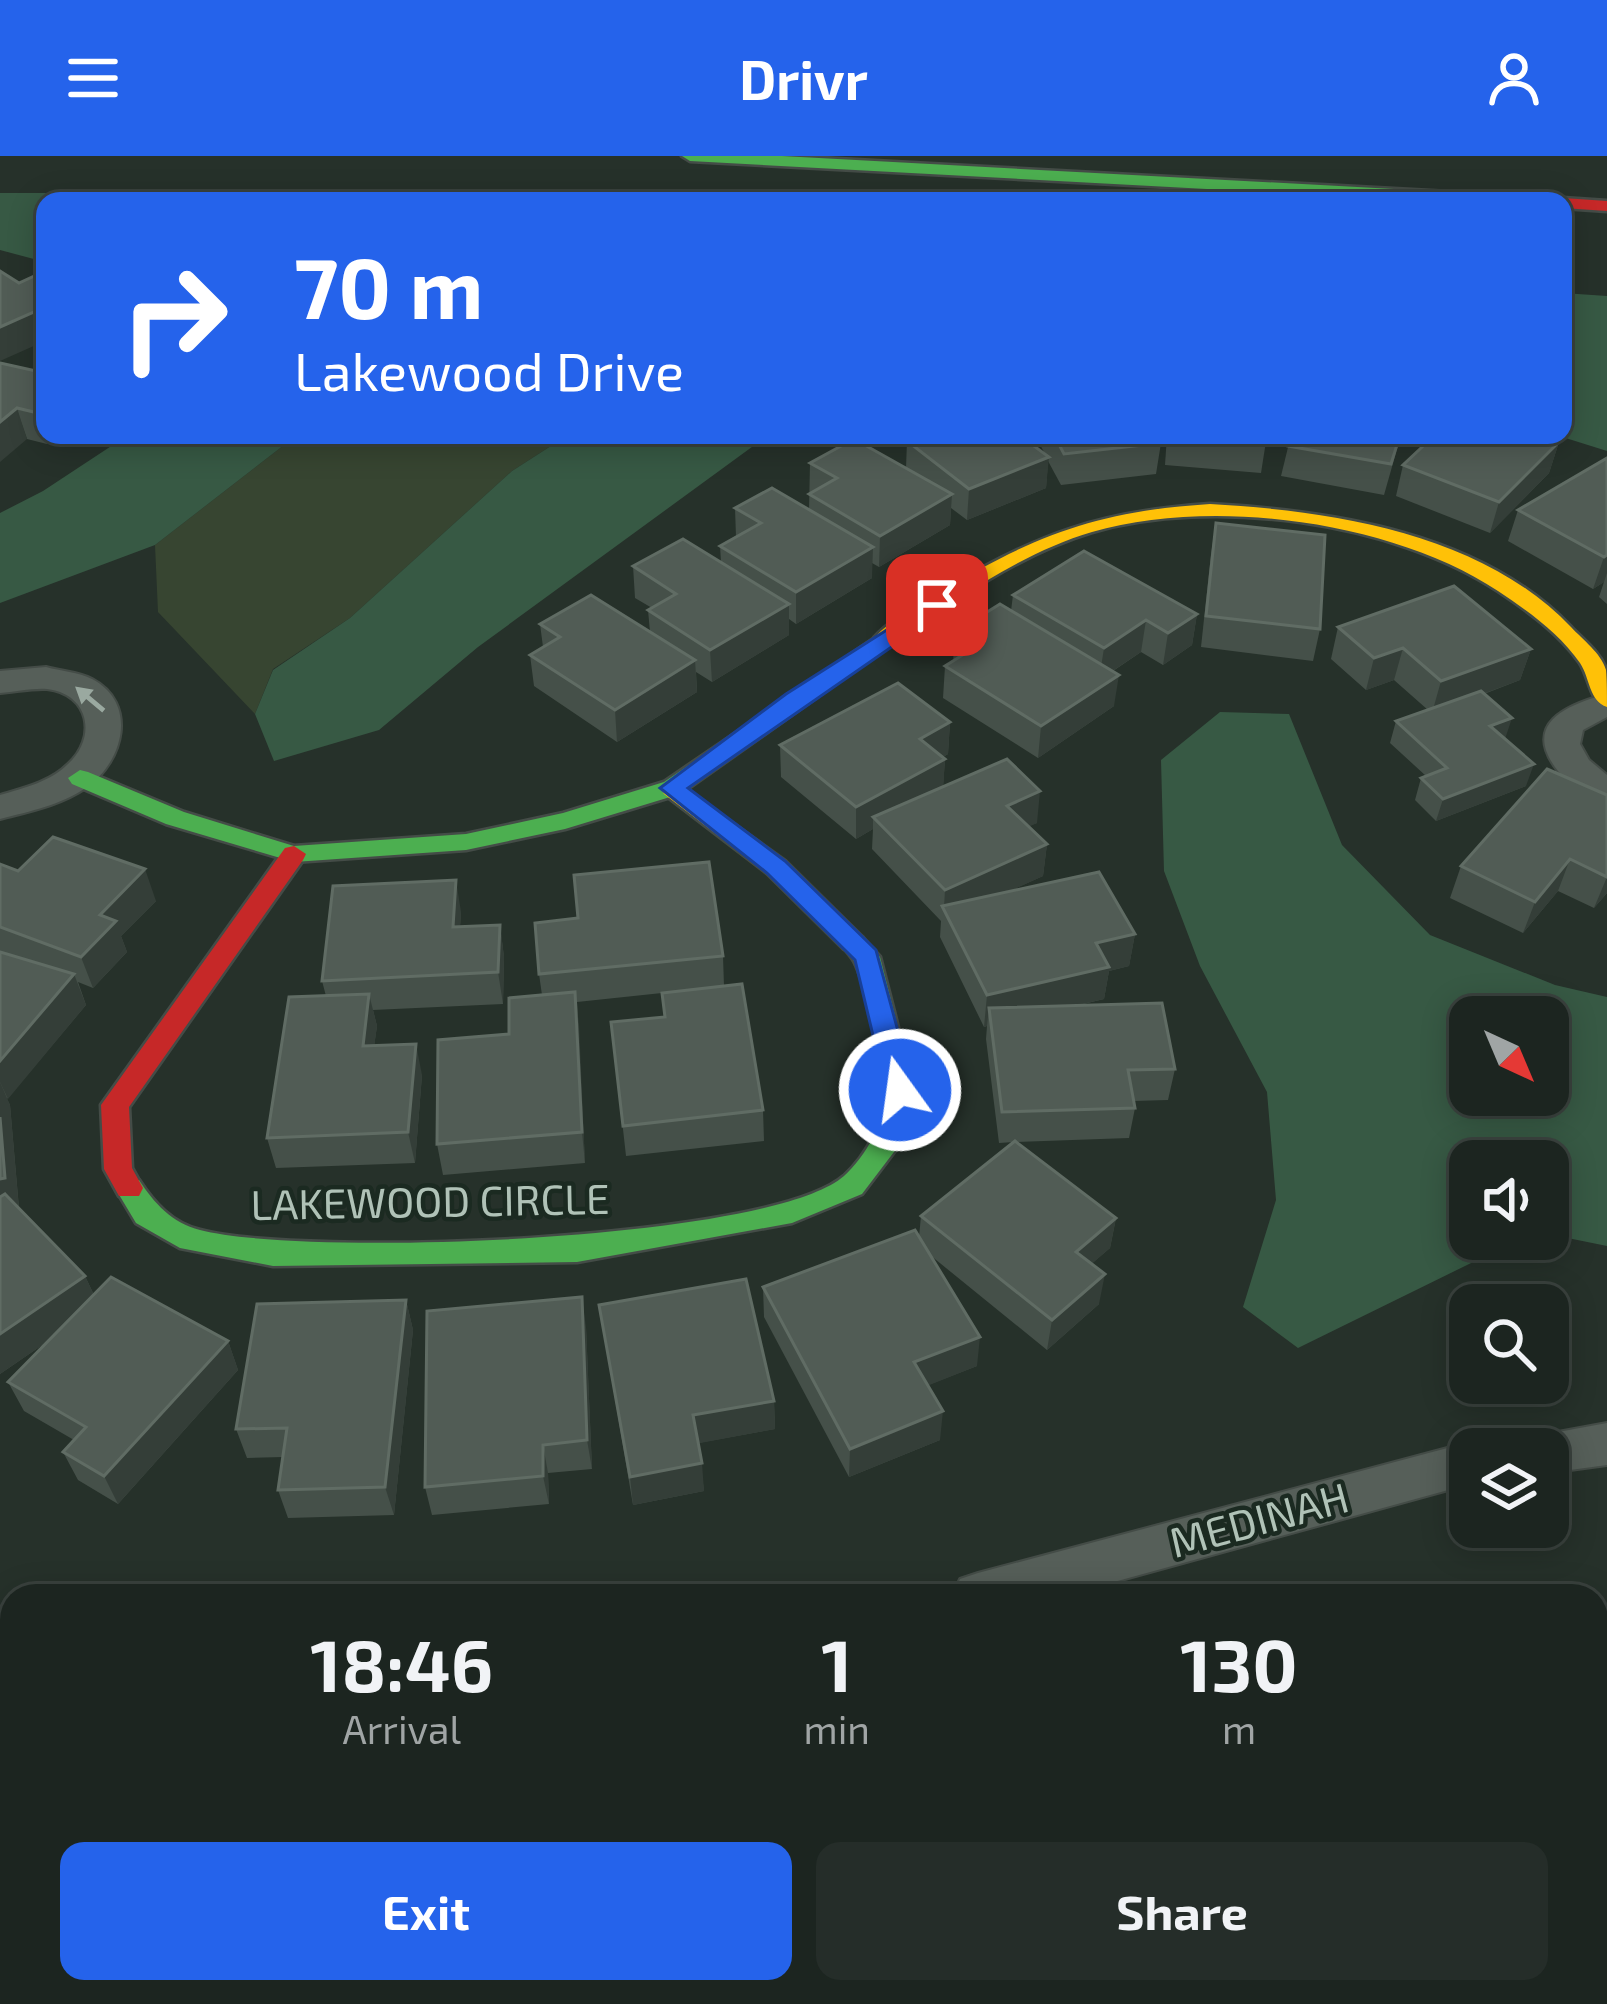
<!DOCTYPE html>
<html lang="en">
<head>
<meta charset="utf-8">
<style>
	:root { --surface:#1c2520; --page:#252d29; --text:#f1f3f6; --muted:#a0a5a5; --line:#3a423e; --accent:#2563eb }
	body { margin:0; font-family:"Exo 2",sans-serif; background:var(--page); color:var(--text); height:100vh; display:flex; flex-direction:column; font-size:45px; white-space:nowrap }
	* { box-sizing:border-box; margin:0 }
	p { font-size:39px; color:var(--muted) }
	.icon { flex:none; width:66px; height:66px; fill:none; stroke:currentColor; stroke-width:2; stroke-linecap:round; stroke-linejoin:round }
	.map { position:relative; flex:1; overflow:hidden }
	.details { position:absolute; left:0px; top:1428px; width:1608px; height:420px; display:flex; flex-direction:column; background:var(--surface); border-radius:36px 36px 0 0; box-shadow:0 6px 30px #0003,0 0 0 3px var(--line) }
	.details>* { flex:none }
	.guide { position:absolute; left:36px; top:36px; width:1536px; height:252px; border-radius:24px; box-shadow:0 6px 30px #0003,0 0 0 3px var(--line); background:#2563eb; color:#fff; overflow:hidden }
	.needle { width:78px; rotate:136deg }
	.buttons { position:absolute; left:1449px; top:840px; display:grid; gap:24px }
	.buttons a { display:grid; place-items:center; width:120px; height:120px; border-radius:24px; background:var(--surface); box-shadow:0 6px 30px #0003,0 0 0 3px var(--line); font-size:60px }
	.pin { position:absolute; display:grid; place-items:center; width:102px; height:102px; color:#fff; margin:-51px; border-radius:24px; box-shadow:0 6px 18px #0006 }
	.me { position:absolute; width:132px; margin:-66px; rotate:346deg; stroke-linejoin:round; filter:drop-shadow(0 0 9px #0008) }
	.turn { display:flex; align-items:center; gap:42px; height:252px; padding:0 60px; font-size:54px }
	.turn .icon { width:156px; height:156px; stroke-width:2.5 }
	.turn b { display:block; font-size:84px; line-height:102px }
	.eta { display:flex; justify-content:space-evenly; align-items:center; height:204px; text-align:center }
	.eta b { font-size:72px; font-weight:700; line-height:84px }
	.cta { display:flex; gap:24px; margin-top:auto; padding:24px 60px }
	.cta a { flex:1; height:138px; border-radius:24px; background:var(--accent); color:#fff; font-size:48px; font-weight:700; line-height:138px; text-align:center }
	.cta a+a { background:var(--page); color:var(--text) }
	header { display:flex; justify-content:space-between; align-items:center; height:156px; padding:0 60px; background:var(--accent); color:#fff; font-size:54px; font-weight:700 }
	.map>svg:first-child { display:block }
</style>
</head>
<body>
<header><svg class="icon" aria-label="menu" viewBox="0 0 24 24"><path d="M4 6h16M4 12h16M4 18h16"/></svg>Drivr<svg class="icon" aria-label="person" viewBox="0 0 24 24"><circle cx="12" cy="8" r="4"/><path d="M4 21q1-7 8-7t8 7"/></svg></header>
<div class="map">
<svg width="1607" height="1848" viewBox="0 0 1607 1848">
	<rect width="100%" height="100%" fill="#26312a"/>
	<path fill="#374531" d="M297,279H568L512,315L350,462L273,513L255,558L158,456L155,389Z"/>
	<g fill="#375944" fill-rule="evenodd">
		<path d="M0,37H227L261,45H45V106L0,94Z"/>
		<path d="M1563,137L1607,140V295L1556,279H1563Z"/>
		<path d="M128,279H297L155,389L0,447V357L43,335Z"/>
		<path d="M568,279H786L756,288L478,491L379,574L274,605L255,558L273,514L350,462L512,315Z"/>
		<path d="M1220,556L1289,558L1342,689L1430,779L1555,829L1607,841V1090L1548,1078V1005H1470V1083H1520L1298,1192L1243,1151L1276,1044L1267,936L1200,810L1164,715L1161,604ZM1548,861V939H1470V861Z"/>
		<path d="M1596,1558L1607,1559V1848H1574L1566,1836H1596Z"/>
	</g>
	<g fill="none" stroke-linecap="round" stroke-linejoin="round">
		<defs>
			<g id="street">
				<path d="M46,511C60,515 79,516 92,523C138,547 124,605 87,631C61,649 31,655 0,663V639C24,632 50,626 68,608C97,582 90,538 47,533C32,532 15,536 0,537V515Z"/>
				<path d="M1607,538V561L1583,574L1580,588L1589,604L1607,619V648C1588,643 1571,631 1558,615C1521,568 1566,549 1607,538Z"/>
				<path d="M1607,1267V1309L1548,1317V1293H1525L1531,1281Z"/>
				<path d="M1470,1286L1488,1293H1470V1328L1063,1440H952L960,1423L978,1417Z"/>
				<rect x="0" y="1484" width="12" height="50"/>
			</g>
			<g id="fast">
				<path d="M682,0H782L1523,40L1532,45H1428L690,5Z"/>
				<path d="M885,475L893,477V487L680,638L565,673L466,694L294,706L166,668L72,628L68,622L80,614L88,616L184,656L294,690L466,678L563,657L664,626Z"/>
				<path d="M853,778L862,781L880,801L914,934L900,988L862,1038L792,1067L577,1106L273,1110L180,1092L136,1067L115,1032L119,1024H139C154,1047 172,1067 200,1074C302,1101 768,1086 844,1020C866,1000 887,963 886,932C885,908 866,832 856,809C853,801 845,794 840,787Z"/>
			</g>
			<g id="slow">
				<path d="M1210,348C1334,355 1481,377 1571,471C1583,484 1601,497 1606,514C1607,525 1607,540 1607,551C1589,545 1590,522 1580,507C1559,477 1528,455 1498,435C1392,365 1213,341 1092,376C1021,397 953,445 893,487L885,489L874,482C892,462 919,449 942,435C1036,378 1101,355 1210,348Z"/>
				<path d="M672,624L785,705L862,781L866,787L862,793H844L767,717L664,638L660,632Z"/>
			</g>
			<g id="jam">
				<path d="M1563,42L1607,45V55L1563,52V45H1556Z"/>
				<path d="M294,690L306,698L303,704L129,951L132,1012L143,1032L139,1040H119L104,1013L101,949L285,692Z"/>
			</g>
		</defs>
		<use href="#street" stroke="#444c47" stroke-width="4"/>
		<use href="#fast" stroke="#444c47" stroke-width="5"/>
		<use href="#slow" stroke="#444c47" stroke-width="5"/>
		<use href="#jam" stroke="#444c47" stroke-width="5"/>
		<use href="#street" fill="#565f59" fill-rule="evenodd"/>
		<use href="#fast" fill="#4caf50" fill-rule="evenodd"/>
		<use href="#slow" fill="#ffc107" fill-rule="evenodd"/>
		<use href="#jam" fill="#c62828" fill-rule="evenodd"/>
	</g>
	<g fill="#455049">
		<path d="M0,207L45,217V279H57L47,288L27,283Z"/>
		<path d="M918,279H1019L1045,298L1035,279H1156L1161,287L1156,318L1061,329L1048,305L1046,332L967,364L951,352L950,369L879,411L872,407V422L796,468L789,463V479L712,526L696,516L697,536L617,586L534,530L530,499L543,491L540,468L650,476L648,454L652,452L635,442L633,410L721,406L720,390L736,381L735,352L809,354L810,307L906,312L907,285L918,281Z"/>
		<path d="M1167,279H1267L1261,317L1165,309Z"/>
		<path d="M1291,279H1401L1384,339L1281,320Z"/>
		<path d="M1559,286L1549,317L1490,377L1396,340L1403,309Z"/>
		<path d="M1607,302V448L1599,441L1604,426L1593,433L1508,385L1518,354Z"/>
		<path d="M1216,367L1320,473L1313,505L1201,491L1211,398Z"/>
		<path d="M1013,439L1197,458L1192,489L1163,509L1141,496L1113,515L1114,550L1038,602L943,542L945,510L953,506L955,476L1011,455Z"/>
		<path d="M1338,471L1531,493L1520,524L1484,538L1526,630L1436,665L1415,644L1421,622L1426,620L1390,587L1396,565L1428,554L1394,524L1366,534L1331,503Z"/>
		<path d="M950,566L948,598L943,601L945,603L943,631L1037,667L1028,670L1047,688L1043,720L1009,735L1135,778L1129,810L1109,815L1104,843L1075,850L1175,913L1168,944L1133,945L1135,952L1129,982L1016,986L1116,1062L1110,1092L1091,1108L1099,1148L1047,1194L930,1099L977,1210L928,1229L940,1284L849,1321L764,1161L763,1131L919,1081L921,1060L1014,986L999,987L986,883L987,870L984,871L940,781L941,765L872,693L873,673L856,683L781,621L780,589Z"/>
		<path d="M1607,639V737L1594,752L1558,735L1523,777L1450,742L1461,710Z"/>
		<path d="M0,708L18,715L156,745L121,780L127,796L93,832L78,826L86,849L7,943L10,949L19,1052L85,1120L94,1139L228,1185L238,1214L118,1348L78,1324L63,1296L74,1284L24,1255L8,1226L51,1183L0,1218Z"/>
		<path d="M461,756L460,771L500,769L504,801L503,848L373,854L377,870L374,890L422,919L415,1007L276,1012L267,982L326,840L322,825Z"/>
		<path d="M723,800L724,830L763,954L764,985L626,1000L611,866L664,861L662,837L577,846L585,1007L443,1019L437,988L509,878L542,839L539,818Z"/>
		<path d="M406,1144L413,1174L394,1359L288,1362L278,1334L283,1301L247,1302L236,1273Z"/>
		<path d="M599,1149L774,1245L775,1273L698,1287L704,1335L633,1349Z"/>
		<path d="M586,1171L592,1313L548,1317L549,1348L432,1359L425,1331Z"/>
	</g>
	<g fill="#343e38">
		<path d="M45,151V185L0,205V171Z"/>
		<path d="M45,251V279H57L47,288L38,257Z"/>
		<path d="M17,252L27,283L0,306V266Z"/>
		<path d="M1559,286L1549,317L1490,377L1499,346Z"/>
		<path d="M1049,301L1046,332L967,364L969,333Z"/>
		<path d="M952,338L950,369L879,411L880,380Z"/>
		<path d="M873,391L872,422L796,468V436Z"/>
		<path d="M1607,399V417L1604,426L1593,433L1604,401Z"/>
		<path d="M789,448V479L712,526L710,494Z"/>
		<path d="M1197,458L1192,489L1163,509L1168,477Z"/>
		<path d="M1146,464L1141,496L1099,524L1104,492Z"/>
		<path d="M1403,492L1394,524L1366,534L1374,502Z"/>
		<path d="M1531,493L1520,524L1432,557L1441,525Z"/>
		<path d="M695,504L697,536L617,586L615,554Z"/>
		<path d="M1119,519L1114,550L1038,602L1041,570Z"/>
		<path d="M1512,562L1505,583L1490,570Z"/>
		<path d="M950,566L948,598L918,615L920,583Z"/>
		<path d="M945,603L943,634L873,661V673L856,683V651Z"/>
		<path d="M1534,608L1526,630L1436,665L1443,643Z"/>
		<path d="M1040,635L1037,667L1004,682L1007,650Z"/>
		<path d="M1047,688L1043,720L949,763L944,752L945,734Z"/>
		<path d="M1570,703L1558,735L1523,777L1535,746Z"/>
		<path d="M145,713L156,745L121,780L127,796L93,832L81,801L100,759Z"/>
		<path d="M1607,721V737L1594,752Z"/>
		<path d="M456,724L461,756L458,803L453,771Z"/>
		<path d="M500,769L504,801L503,848L498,816Z"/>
		<path d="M1135,778L1129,810L1109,815L1104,843L991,869L989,852L987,870L984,871L987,839L1096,787Z"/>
		<path d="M74,818L86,849L8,943L0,926V905Z"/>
		<path d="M575,836L579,868L585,1007L582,976Z"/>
		<path d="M369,838L377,870L370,921L363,890Z"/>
		<path d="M416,888L422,919L415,1007L408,976Z"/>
		<path d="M0,926L10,949L19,1053L0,1057Z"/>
		<path d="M1116,1062L1110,1092L1071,1126L1076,1096Z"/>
		<path d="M1105,1118L1099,1148L1047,1194L1052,1164Z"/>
		<path d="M85,1120L99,1150L0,1218V1178Z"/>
		<path d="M582,1141L586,1171L592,1313L587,1284Z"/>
		<path d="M406,1144L413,1174L394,1359L385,1331Z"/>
		<path d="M980,1181L977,1210L912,1236L914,1206Z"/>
		<path d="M228,1185L238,1214L118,1348L104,1320Z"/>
		<path d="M774,1245L775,1273L695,1288L693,1259Z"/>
		<path d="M943,1255L940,1284L849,1321L850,1293Z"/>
		<path d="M543,1289L548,1317L549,1348L543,1320Z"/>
		<path d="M702,1307L704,1335L633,1349L630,1321Z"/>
		<path d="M237,1836H256L255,1848H236Z"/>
		<path d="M567,1836H572L573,1848H568Z"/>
	</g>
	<g fill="#515c55" stroke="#606c64" stroke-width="3">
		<path d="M0,115L19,127L45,115V151L0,171Z"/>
		<path d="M0,207L45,217V251L38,257L17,252L0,266Z"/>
		<path d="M922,279H1019L1049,301L969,333L907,285Z"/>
		<path d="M1054,279H1156L1161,287L1064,298Z"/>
		<path d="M1182,279H1267V286Z"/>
		<path d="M1291,279H1400L1391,308L1288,290Z"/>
		<path d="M1435,279H1539L1559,286L1499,346L1403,309Z"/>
		<path d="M854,283L952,338L880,380L809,338L837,322L810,307Z"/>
		<path d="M1607,302V399L1604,401L1518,354Z"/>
		<path d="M772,332L873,391L796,436L720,390L761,367L735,352Z"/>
		<path d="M1216,367L1325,379L1320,473L1206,460Z"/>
		<path d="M683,383L789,448L710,494L648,454L676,438L633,410Z"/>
		<path d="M1084,395L1197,458L1168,477L1146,464L1104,492L1013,439Z"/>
		<path d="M1454,430L1531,493L1441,525L1403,492L1374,502L1338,471Z"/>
		<path d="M591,439L695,504L615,554L530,499L560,481L540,468Z"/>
		<path d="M1000,448L1119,519L1041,570L945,510L977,490L955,476Z"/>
		<path d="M898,527L950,566L920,583L945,603L856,651L780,589Z"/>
		<path d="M1481,535L1512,562L1490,570L1534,608L1443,643L1421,622L1447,612L1396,565Z"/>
		<path d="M1007,603L1040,635L1007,650L1047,688L945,734L873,661Z"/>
		<path d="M1547,613L1607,639V721L1570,703L1535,746L1461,710Z"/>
		<path d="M53,681L145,713L100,759L116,765L81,801L0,771V708L18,715Z"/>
		<path d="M709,706L723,800L539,818L535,767L578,762L574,719Z"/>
		<path d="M1099,716L1135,778L1096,787L1109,811L987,839L942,750Z"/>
		<path d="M456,724L453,771L500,769L498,816L322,825L333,730Z"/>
		<path d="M0,796L74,818L0,905Z"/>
		<path d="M742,828L763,954L623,970L611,866L665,861L662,837Z"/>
		<path d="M575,836L582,976L437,988L438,884L509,878V842Z"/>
		<path d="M369,838L363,890L416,888L408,976L267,982L289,841Z"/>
		<path d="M1162,847L1175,913L1128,914L1135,952L1002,956L989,852Z"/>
		<path d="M0,961L5,1022L0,1023Z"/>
		<path d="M1015,985L1116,1062L1076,1096L1105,1118L1052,1164L921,1060Z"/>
		<path d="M5,1038L85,1120L0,1178V1041Z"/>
		<path d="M915,1074L980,1181L914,1206L943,1255L850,1293L763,1131Z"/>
		<path d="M111,1121L228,1185L104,1320L63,1296L86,1271L8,1226Z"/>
		<path d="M746,1123L774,1245L693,1259L702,1307L630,1321L599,1149Z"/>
		<path d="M582,1141L587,1284L543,1289V1320L425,1331L427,1155Z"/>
		<path d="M406,1144L385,1331L278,1334L287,1272L236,1273L257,1148Z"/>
		<path d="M12,1773V1836H237L236,1848H0V1774Z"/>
		<path d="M289,1836H567L568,1848H289Z"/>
		<path d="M626,1836H878L880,1848H627Z"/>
		<path d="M1050,1836H1353L1350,1848H1045Z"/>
	</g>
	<defs><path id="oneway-solid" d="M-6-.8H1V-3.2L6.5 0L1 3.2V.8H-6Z" transform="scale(3)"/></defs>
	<use fill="#9aa9a0" href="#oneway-solid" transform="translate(90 543) rotate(-140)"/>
	<path fill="#2563eb" stroke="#184099" stroke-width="3" d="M937,442L945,444V454L688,632L785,705L876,794L914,934L900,944L886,934L855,804L767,717L660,632L786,538Z"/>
	<g text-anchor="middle" stroke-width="9" stroke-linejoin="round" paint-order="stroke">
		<g font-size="42" fill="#b0c2b7" stroke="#1b2a21">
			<text transform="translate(430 1046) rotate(-1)" y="15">LAKEWOOD CIRCLE</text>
			<text transform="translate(1259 1364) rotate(-15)" y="15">MEDINAH</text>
		</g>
	</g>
</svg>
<div class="buttons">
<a><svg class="needle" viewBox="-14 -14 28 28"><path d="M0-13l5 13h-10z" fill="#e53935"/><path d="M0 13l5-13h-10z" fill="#a0a5a5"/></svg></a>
<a><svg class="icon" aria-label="sound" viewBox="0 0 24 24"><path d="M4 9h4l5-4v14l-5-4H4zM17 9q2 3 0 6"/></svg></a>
<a><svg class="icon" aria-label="search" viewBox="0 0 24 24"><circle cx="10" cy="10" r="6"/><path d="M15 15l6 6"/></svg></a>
<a><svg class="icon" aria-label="layers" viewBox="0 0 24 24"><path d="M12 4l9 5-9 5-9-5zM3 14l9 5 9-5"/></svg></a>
</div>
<div class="pin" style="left:937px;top:449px;background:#d93025"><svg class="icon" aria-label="arrive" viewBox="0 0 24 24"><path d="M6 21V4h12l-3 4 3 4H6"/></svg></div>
<svg class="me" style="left:900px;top:934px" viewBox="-20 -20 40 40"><circle r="17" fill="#2563eb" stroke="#fff" stroke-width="3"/><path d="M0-11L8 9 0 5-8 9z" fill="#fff"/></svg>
<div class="guide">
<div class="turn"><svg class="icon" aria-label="right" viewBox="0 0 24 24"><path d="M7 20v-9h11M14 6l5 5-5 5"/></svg><div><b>70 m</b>Lakewood Drive</div></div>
</div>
<section class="details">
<div class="eta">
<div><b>18:46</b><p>Arrival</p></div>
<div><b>1</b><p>min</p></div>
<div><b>130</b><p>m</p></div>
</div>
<div class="cta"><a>Exit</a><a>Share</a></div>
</section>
</div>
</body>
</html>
